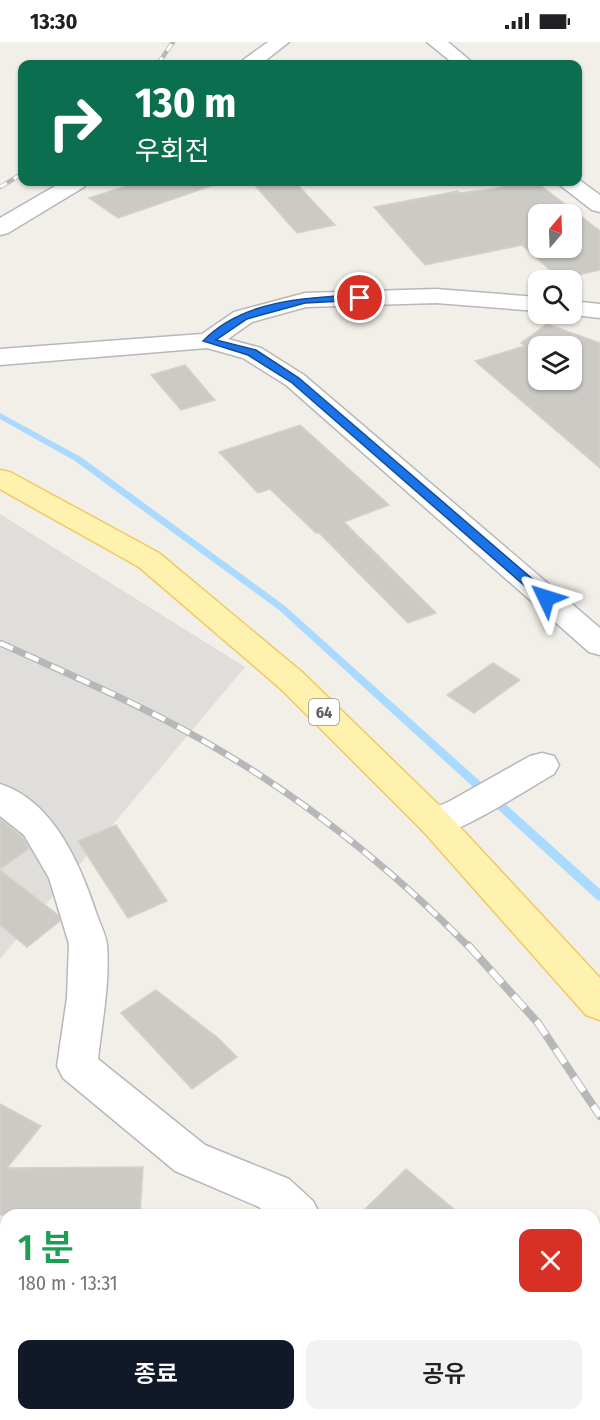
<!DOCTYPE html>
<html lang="ko">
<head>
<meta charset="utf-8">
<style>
	:root { --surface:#fff; --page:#f2f2f2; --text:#202124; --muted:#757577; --accent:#111827 }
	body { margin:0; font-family:"Fira Sans Condensed","Noto Sans KR",sans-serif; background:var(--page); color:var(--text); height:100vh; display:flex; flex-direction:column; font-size:22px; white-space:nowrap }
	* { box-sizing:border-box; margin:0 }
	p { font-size:20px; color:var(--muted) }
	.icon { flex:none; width:33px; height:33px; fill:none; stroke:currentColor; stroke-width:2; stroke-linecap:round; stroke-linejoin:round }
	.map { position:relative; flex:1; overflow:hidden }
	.panel { position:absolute; left:0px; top:1167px; width:600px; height:212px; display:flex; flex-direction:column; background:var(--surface); border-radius:18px 18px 0 0; box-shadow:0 2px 4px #0004 }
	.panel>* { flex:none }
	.guide { position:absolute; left:18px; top:18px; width:564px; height:126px; border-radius:12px; box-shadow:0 2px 4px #0004; background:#0b6e4f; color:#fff; overflow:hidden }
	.needle { width:39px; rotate:19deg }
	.controls { position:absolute; left:528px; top:162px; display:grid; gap:12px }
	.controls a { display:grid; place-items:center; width:54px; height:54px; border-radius:12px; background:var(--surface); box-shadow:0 2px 4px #0004; font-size:30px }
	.pin { position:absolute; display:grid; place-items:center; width:51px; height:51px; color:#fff; margin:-26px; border:3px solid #fff; border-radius:50%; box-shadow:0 2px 6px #0007 }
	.me { position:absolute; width:66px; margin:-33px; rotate:311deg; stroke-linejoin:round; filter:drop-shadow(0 0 4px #0008) }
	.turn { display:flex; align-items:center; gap:21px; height:126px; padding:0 18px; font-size:27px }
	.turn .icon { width:78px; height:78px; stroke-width:2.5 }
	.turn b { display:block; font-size:42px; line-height:51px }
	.round { display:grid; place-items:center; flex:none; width:63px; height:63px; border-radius:12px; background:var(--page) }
	.summary { display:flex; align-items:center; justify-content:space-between; height:102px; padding:0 18px }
	h1 { font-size:36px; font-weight:600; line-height:45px; color:#1e9e55 }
	.action { display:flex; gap:12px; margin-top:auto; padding:12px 18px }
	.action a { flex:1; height:69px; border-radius:12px; background:var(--accent); color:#fff; font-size:24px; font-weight:600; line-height:69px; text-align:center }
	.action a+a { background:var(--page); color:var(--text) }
	.status { display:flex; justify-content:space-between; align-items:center; height:42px; padding:0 30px; background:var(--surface); direction:ltr }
	.status svg { height:16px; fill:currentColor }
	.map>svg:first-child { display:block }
</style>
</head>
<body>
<div class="status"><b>13:30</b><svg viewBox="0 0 49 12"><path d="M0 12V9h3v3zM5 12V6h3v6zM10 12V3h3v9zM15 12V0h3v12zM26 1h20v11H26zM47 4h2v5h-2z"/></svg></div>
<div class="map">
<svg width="600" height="1378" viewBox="0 0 600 1378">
	<rect width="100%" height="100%" fill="#f1efe8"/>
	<path fill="#e0deda" d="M0,472L245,625L0,917Z"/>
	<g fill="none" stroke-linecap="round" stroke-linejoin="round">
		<path fill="#aadaff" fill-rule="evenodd" d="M0,371L81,415L285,564L600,847V859L596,857L279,568L75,419L0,377Z"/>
	</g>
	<g fill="#cccac5" stroke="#d6d1c6" stroke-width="1.5" fill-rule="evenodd">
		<path d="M138,140H210L211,144L118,176L89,156Z"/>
		<path d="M252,140H295L335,183L297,191Z"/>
		<path d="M524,140H536L600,189V228L560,237L522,203L425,223L374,165L458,149L460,151L492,147ZM538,172H572V206H538Z"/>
		<path d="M547,282L600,301V426L475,319L525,304L521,301ZM538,304H572V338H538Z"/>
		<path d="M185,323L215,358L181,368L151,333Z"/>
		<path d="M300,383L389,463L344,480L436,571L408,581L318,490L316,491L270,447L258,451L219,410Z"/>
		<path d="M493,621L520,638L474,671L447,653Z"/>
		<path d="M0,777L22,795L29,806L0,827Z"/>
		<path d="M116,783L167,859L128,876L78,799Z"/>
		<path d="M0,828L58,873L60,879L27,905L0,883Z"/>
		<path d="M156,948L218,996L237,1015L192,1047L121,971Z"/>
		<path d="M0,1062L41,1084L7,1126L143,1125L140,1173H0Z"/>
		<path d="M406,1127L461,1173H359Z"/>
	</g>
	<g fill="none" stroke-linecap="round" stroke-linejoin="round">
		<defs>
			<g id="minor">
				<path d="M268,0H289L261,22H241L243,18Z"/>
				<path d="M427,0H448L474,22H454Z"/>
				<path d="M578,137L600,153V170L592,168L556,140H578Z"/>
				<path d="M62,140H87L84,145L8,191L0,193V176Z"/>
				<path d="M436,247L538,255V269L436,261L306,265L252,280L228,297L261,306L304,333L600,586V613L589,610L286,343L243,316L207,306L0,323V307L202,292L234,270L305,251Z"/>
				<path d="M572,259L600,262V276L565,272H572Z"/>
				<path d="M542,711L554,714L559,723L554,732C529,746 461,791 436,793C432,793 427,791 423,789L418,780L423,771L450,759L530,714Z"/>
				<path d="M0,742C54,759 81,824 97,873C100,882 106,893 107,903C110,941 102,980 98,1017L205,1103L289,1137L313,1159L320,1173H268L259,1165L175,1129L63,1036L57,1024L67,956L69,902L49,836L24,793L0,774Z"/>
				<rect x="322" y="1372" width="48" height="6"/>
			</g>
			<path id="major" d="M0,428L10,430L159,511L303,631L447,771L600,936V978L586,973L423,789L281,647L139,525L0,447Z"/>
		</defs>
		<use href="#minor" stroke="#b5b8bc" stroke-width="3"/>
		<use href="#major" stroke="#f2c960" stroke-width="3"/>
		<path stroke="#9cc7a9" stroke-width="4.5" stroke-dasharray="8 4" stroke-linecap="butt" d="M547,1372L555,1378"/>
		<use href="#minor" fill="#fff" fill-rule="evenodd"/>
		<use href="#major" fill="#fff2af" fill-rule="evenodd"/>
		<defs>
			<g id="rail-far2">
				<path d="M158,22L173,0"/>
				<path d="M0,145L22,132"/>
			</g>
			<path id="rail-far1" d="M0,601C57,627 114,651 169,680C280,738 381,816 469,905"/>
			<path id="rail" d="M468,903L538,981L600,1074"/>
		</defs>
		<use href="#rail-far2" stroke="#b6b7b8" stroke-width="4.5"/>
		<use href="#rail-far1" stroke="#b6b7b8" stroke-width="7"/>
		<use href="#rail" stroke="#b6b7b8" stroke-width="8"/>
		<use href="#rail-far2" stroke="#fff" stroke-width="3" stroke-dasharray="8" stroke-linecap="butt"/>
		<use href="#rail-far1" stroke="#fff" stroke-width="4.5" stroke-dasharray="14" stroke-linecap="butt"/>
		<use href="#rail" stroke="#fff" stroke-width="6" stroke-dasharray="17" stroke-linecap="butt"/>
	</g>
	<path fill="#1a73e8" stroke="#114b97" stroke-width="1.5" d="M360,253L363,254V258L305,261L247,277L216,298L256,308L299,336L551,553L552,556L551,559H542L291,340L248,313L203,299C242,258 307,255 360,253Z"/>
	<g text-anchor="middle" stroke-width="4.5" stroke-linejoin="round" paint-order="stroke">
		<rect fill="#fff" stroke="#8f9295" stroke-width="1.5" x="309" y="657" width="30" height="26" rx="4.5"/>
		<g font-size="16" font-weight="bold" fill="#5f6368">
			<text x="324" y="676">64</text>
		</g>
	</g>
</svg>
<div class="controls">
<a><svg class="needle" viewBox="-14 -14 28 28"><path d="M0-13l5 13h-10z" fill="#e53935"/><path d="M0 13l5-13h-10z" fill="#757577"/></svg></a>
<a><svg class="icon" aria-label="search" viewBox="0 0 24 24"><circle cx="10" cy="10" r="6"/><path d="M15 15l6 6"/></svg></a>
<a><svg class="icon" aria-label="layers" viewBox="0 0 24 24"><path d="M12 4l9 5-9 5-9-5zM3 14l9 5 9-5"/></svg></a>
</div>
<div class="pin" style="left:360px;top:256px;background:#d93025"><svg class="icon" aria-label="arrive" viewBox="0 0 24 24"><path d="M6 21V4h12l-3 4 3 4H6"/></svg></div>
<svg class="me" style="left:546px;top:556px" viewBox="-20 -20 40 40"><path d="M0-17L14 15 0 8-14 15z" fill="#1a73e8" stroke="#fff" stroke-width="4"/></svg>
<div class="guide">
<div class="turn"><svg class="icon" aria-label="right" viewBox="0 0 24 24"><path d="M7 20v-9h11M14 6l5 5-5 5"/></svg><div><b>130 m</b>우회전</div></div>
</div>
<section class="panel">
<div class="summary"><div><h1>1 분</h1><p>180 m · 13:31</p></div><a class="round" style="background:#d93025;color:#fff"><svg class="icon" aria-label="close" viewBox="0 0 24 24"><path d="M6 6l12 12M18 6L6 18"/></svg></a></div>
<div class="action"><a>종료</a><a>공유</a></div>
</section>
</div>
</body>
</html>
